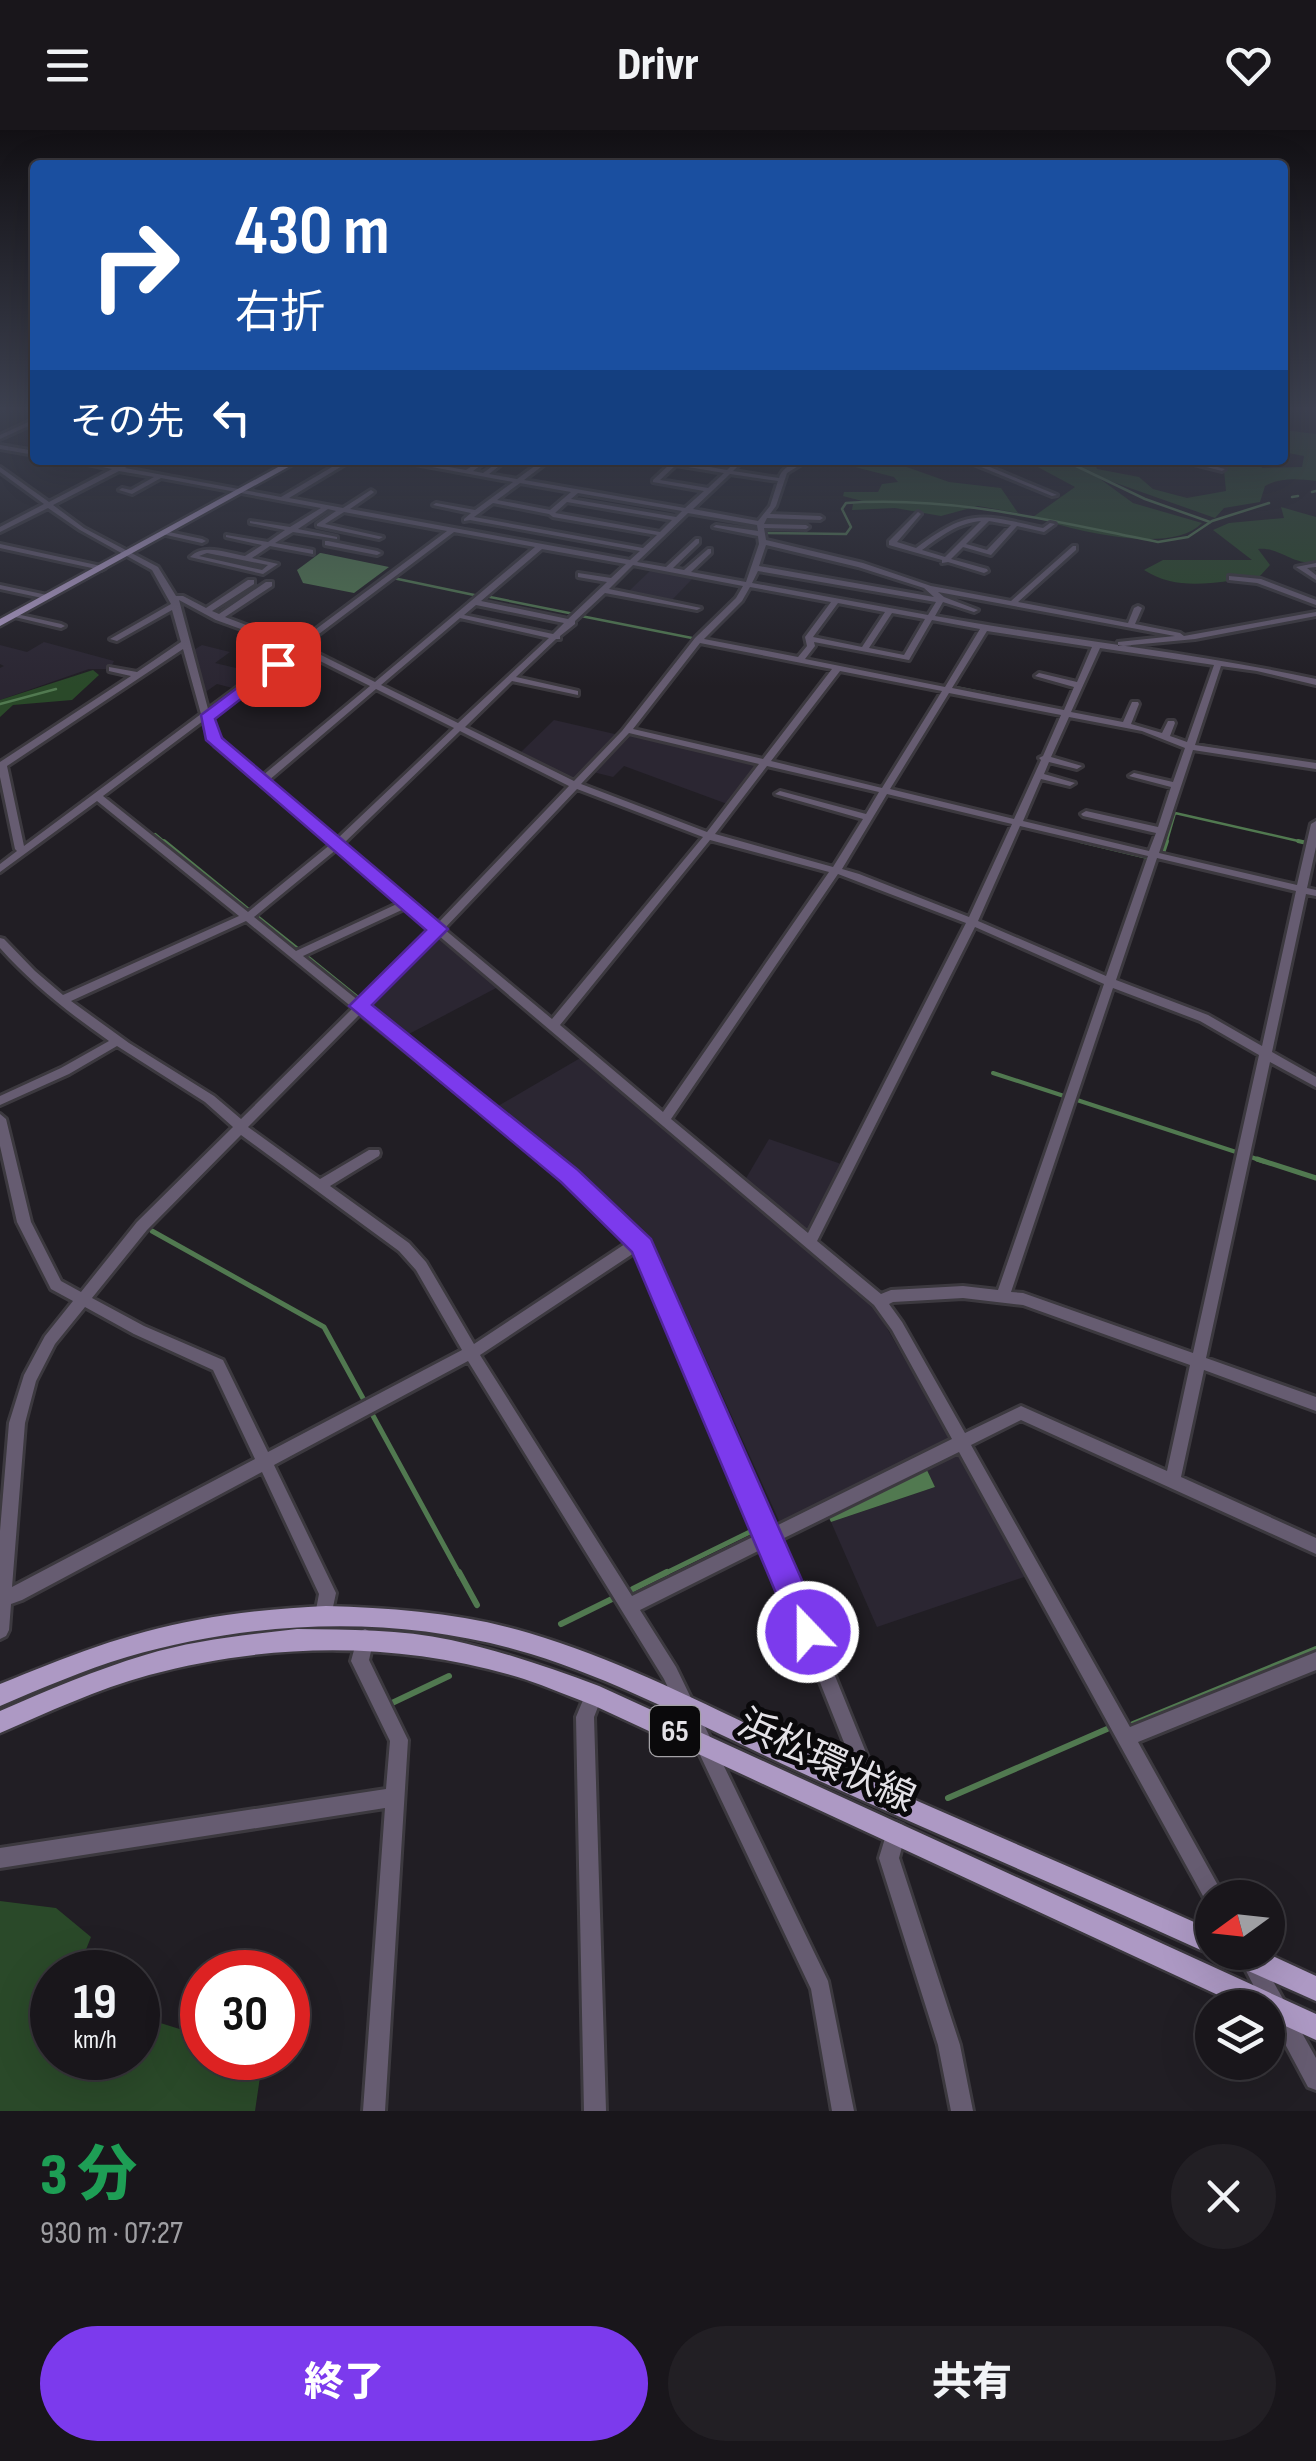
<!DOCTYPE html>
<html lang="ja">
<head>
<meta charset="utf-8">
<style>
	:root { --surface:#19161b; --page:#221f24; --text:#f1f3f6; --muted:#9f9fa3; --line:#37353a; --accent:#7c3aed }
	body { margin:0; font-family:"Sofia Sans Condensed","Noto Sans JP",sans-serif; background:var(--page); color:var(--text); height:100vh; display:flex; flex-direction:column; font-size:38px; white-space:nowrap }
	* { box-sizing:border-box; margin:0 }
	p { font-size:32px; color:var(--muted) }
	.icon { flex:none; width:55px; height:55px; fill:none; stroke:currentColor; stroke-width:2; stroke-linecap:round; stroke-linejoin:round }
	.map { position:relative; height:1981px; overflow:hidden }
	.panel { display:flex; flex-direction:column; background:var(--surface); flex:1 }
	.panel>* { flex:none }
	.hud { position:absolute; left:30px; top:30px; width:1258px; height:305px; border-radius:10px; box-shadow:0 10px 40px #0002,0 0 0 2px var(--line); background:#1a4fa0; color:#fff; overflow:hidden }
	.needle { width:65px; rotate:255deg }
	.controls { position:absolute; left:1195px; top:1750px; display:grid; gap:20px }
	.controls a { display:grid; place-items:center; width:90px; height:90px; border-radius:50%; background:var(--surface); box-shadow:0 10px 40px #0002,0 0 0 2px var(--line); font-size:50px }
	.speed { position:absolute; left:30px; top:1820px; display:flex; gap:20px; font-size:50px; font-weight:700; text-align:center }
	.speed>* { display:grid; place-content:center; width:130px; height:130px; border-radius:50%; background:var(--surface); box-shadow:0 10px 40px #0002,0 0 0 2px var(--line); line-height:1 }
	.speed small { font-size:25px; font-weight:400 }
	.speed .limit { border:15px solid #d22; background:#fff; color:#111 }
	.pin { position:absolute; display:grid; place-items:center; width:85px; height:85px; color:#fff; margin:-42px; border-radius:20px; box-shadow:0 5px 15px #0006 }
	.me { position:absolute; width:110px; margin:-55px; rotate:338deg; stroke-linejoin:round; filter:drop-shadow(0 0 8px #0008) }
	.turn { display:flex; align-items:center; gap:35px; height:210px; padding:0 40px; font-size:45px }
	.turn .icon { width:130px; height:130px; stroke-width:2.5 }
	.turn b { display:block; font-size:70px; line-height:85px }
	.then { display:flex; align-items:center; height:95px; padding:0 40px; background:#0003; gap:20px; font-size:38px }
	.round { display:grid; place-items:center; flex:none; width:105px; height:105px; border-radius:52px; background:var(--page) }
	.summary { display:flex; align-items:center; justify-content:space-between; height:170px; padding:0 40px }
	h1 { font-size:60px; font-weight:800; line-height:75px; color:#1e9e55 }
	.action { display:flex; gap:20px; margin-top:auto; padding:20px 40px }
	.action a { flex:1; height:115px; border-radius:60px; background:var(--accent); color:#fff; font-size:40px; font-weight:800; line-height:115px; text-align:center }
	.action a+a { background:var(--page); color:var(--text) }
	header { display:flex; justify-content:space-between; align-items:center; height:130px; padding:0 40px; background:var(--surface); font-size:45px; font-weight:800 }
	.map>svg:first-child { display:block }
</style>
</head>
<body>
<header><svg class="icon" aria-label="menu" viewBox="0 0 24 24"><path d="M4 6h16M4 12h16M4 18h16"/></svg>Drivr<svg class="icon" aria-label="heart" viewBox="0 0 24 24"><path d="M12 20l-8-8c-3-5 5-10 8-4 3-6 11-1 8 4z"/></svg></header>
<div class="map">
<svg width="1316" height="1981" viewBox="0 0 1316 1981">
	<rect width="100%" height="100%" fill="#211e24"/>
	<g fill="#2b2632">
		<path d="M652,439L694,447L670,472L627,463Z"/>
		<path d="M44,512L114,531L110,539H89L0,570V538L4,536L0,534V515L27,522Z"/>
		<path d="M202,515L230,522L215,533L261,544L240,560L217,554L204,563L192,521Z"/>
		<path d="M554,590L619,605L572,651L519,624Z"/>
		<path d="M627,605H630L759,636L730,675L624,636L613,647L593,642Z"/>
		<path d="M436,807L498,857L409,904L369,873Z"/>
		<path d="M582,927L873,1174L949,1306L948,1312L780,1393L654,1114L578,1040L498,976Z"/>
		<path d="M769,1009L844,1035L810,1101L745,1050Z"/>
		<path d="M955,1324L961,1327L1027,1446L877,1497L831,1392L935,1357L926,1338Z"/>
	</g>
	<g fill="#2a4929">
		<path d="M1283,300L1316,304V351C1298,349 1281,347 1265,356L1260,372L1224,378L1215,388L1096,346L1133,373L1202,393C1171,426 1073,400 1033,387L1075,357L1025,330H1094L1097,339L1139,347L1153,359L1187,368L1226,361L1223,330H1259L1262,338L1302,337L1304,326L1283,322Z"/>
		<path d="M866,333L901,335L949,352L1001,358L1018,383L978,376L941,386L895,378L852,380L853,374L870,373L843,366L844,362H878L882,354L898,352L894,347L855,337Z"/>
		<path d="M1281,377L1316,387V433C1290,434 1280,417 1258,419L1270,435L1259,447C1220,451 1179,463 1144,440L1163,430H1252L1213,400L1229,393L1284,388Z"/>
		<path d="M93,540L99,545L72,570L13,575L0,587V570Z"/>
		<path d="M0,1771L56,1778L91,1807L77,1842H52V1928H138V1886L202,1906V1928H256L260,1947L255,1981H0Z"/>
	</g>
	<g fill="#517950">
		<path d="M320,423H321L389,437L354,463L303,453L297,440Z"/>
		<path d="M926,1338L935,1357L831,1392L828,1386Z"/>
	</g>
	<g fill="none" stroke-linecap="round" stroke-linejoin="round">
		<g stroke="#517950" stroke-width="2.5">
			<path d="M401,332L433,338"/>
			<path d="M1072,334L1145,369L1210,392"/>
			<path d="M437,338L466,343"/>
			<path d="M1312,362L1316,361"/>
			<path d="M1292,367L1298,366"/>
			<path d="M766,403L846,404L851,397L842,379L846,373C956,366 1051,391 1158,412L1188,407L1212,391L1269,373"/>
			<path d="M393,448L479,466"/>
			<path d="M485,466L574,484"/>
			<path d="M581,486L692,508"/>
			<path d="M955,557L1063,579"/>
			<path d="M0,574L56,559"/>
			<path d="M1072,581L1118,591"/>
			<path d="M1130,593L1160,602"/>
			<path d="M630,604L760,635"/>
			<path d="M1169,605L1187,612"/>
			<path d="M1198,614L1316,633"/>
			<path d="M770,637L876,662"/>
			<path d="M888,665L1006,693"/>
			<path d="M1021,697L1030,699"/>
			<path d="M1034,700L1091,714"/>
			<path d="M155,704L167,714"/>
			<path d="M1166,714L1175,683L1307,713"/>
		</g>
		<g stroke="#517950" stroke-width="4">
			<path d="M164,711L250,781"/>
			<path d="M1080,711L1147,727"/>
			<path d="M1298,711L1307,713"/>
			<path d="M1163,723L1167,711"/>
			<path d="M255,785L299,820"/>
			<path d="M305,825L357,867"/>
			<path d="M368,876L562,1032"/>
			<path d="M993,943L1064,966"/>
			<path d="M1077,970L1239,1023"/>
			<path d="M1251,1027L1265,1032"/>
		</g>
		<g stroke="#517950" stroke-width="5">
			<path d="M559,1029L650,1116L703,1239"/>
			<path d="M1257,1029L1316,1048"/>
			<path d="M152,1101L324,1197L365,1272"/>
			<path d="M707,1248L771,1392"/>
			<path d="M371,1282L460,1445"/>
			<path d="M662,1445L758,1398"/>
		</g>
		<g stroke="#517950" stroke-width="6">
			<path d="M459,1442L477,1475"/>
			<path d="M633,1459L667,1442"/>
			<path d="M561,1494L614,1468"/>
			<path d="M392,1573L449,1546"/>
			<path d="M1133,1594L1316,1519"/>
			<path d="M948,1668L1107,1599"/>
		</g>
		<defs>
			<g id="minor">
				<path d="M35,289V293L0,309V305Z"/>
				<path d="M0,315L35,321V325L0,319Z"/>
				<path d="M69,330C84,330 98,335 113,336C122,336 129,330 138,330L125,338L281,367L344,330H352L289,368L343,378L371,360L374,362L373,363L350,379L630,430L640,421L470,390L464,391V389L471,383L433,375L436,373L475,380L513,352L394,330H408L466,340L481,330H488L473,341L483,343L501,330L503,333L489,344L517,349L543,330H550L524,350L685,378L704,361L653,352V350L670,334L651,330L675,331L727,340L737,330H744L733,341L779,348C782,337 797,330 808,330L787,343L776,376L770,384L820,386L823,388L820,390L767,388L764,394L806,395L809,397L806,399L764,398L766,410L863,433L931,456L1011,471L1073,416H1076V420L1018,472L1128,493L1134,478L1138,476L1142,478L1135,494L1180,503L1184,506L1316,482V486L1195,509L1121,516H1118V512L1175,506L938,462L944,467L978,480L974,482L943,472L935,486C1061,509 1190,522 1316,549V555L1257,541L1221,536L1195,615L1316,633V639L1193,620L1159,723L1297,755L1311,694L1316,691V717L1307,758L1316,760V766L1306,764L1272,922L1316,947V957L1270,932L1206,1228L1316,1267V1281L1204,1240L1181,1347L1316,1408V1424L1021,1290L971,1315L1130,1597L1316,1522V1540L1138,1612L1225,1768H1212V1777L1208,1775L959,1322L780,1410L869,1630L861,1661L854,1663L847,1661L845,1654L851,1630L766,1417L640,1480L676,1537L828,1851L854,1981H832L811,1859L664,1549L468,1231L274,1335L336,1463L330,1491L324,1494L318,1491L315,1485L319,1464L262,1342L22,1470L11,1474L9,1500L6,1506L0,1509V1401L9,1293L24,1245L45,1206L73,1171L51,1159L17,1092L0,1016V984L6,989L31,1092L61,1151L81,1162L137,1092L233,997L205,972L117,916L69,944L0,975V966L61,938L109,911C69,883 32,854 0,818V808L4,809L35,841L63,865L239,786L97,671L0,742V734L17,721L15,719L0,647V632L131,546L109,541V537L137,542L181,512L172,480L117,511L110,509L171,474L152,440L80,400L48,378L0,402V397L44,374L0,342V337L49,372L112,339ZM676,335L724,343L708,358L660,350ZM119,341L154,347L131,360L122,358L119,360L132,364L161,348L321,378L290,397L250,391V393L285,400L268,412L226,405V407L262,415L245,426C227,423 204,413 190,427L263,444L278,434L252,428L270,416L313,424V420L275,413L293,402L337,409V407L298,399L328,379L336,381L317,394V396L379,409L383,407L325,394L344,382L447,401L296,514L225,487L272,456V452H266L219,484L212,481L254,454V450H248L206,478L183,466H176L158,437L84,398L53,375ZM730,344L778,351L770,376L758,391L693,379ZM520,353L571,362L550,380L497,370ZM578,363L682,381L676,387L571,369ZM567,372L672,390L660,402L555,383ZM493,373L549,384L553,387L657,405L643,418L474,387ZM688,383L757,395L758,401L716,395L713,397L758,406L759,414L746,452L691,442L711,423V419H708L684,440L673,438L699,413V409H696L666,437L637,432ZM454,402L535,417L375,552L303,516ZM766,415L858,437L924,458L934,467L759,436ZM542,419L626,434L611,448L578,443V447L607,452L568,489L481,471ZM207,423L268,435L262,440L199,426ZM633,435L743,456L736,468L695,508L622,601L574,651L465,597L512,551L578,565V561L516,547L556,509H560V506L575,494V491L605,463L697,480L701,478L609,459ZM758,441L936,472L928,485L752,453ZM750,457L831,472L805,507L807,516L798,527L704,509L742,471ZM179,470L216,490L291,517L208,579ZM838,473L885,482L862,517L813,507ZM476,475L564,493L553,504L464,485ZM892,483L925,489L904,525L869,518ZM460,488L549,508L458,593L381,555ZM932,490L980,499L945,557L805,529L815,516L814,512L909,530ZM987,501L1092,517L1077,552L1039,543L1035,546L1074,557L1064,580L952,558ZM700,513L832,539L763,629L633,599ZM1100,518L1214,535L1187,612L1170,606L1175,593L1174,591H1168L1162,603L1131,594L1139,574L1138,572H1132L1123,592L1071,582ZM183,519L201,584L24,716L7,636ZM298,520L370,556L262,646C238,626 219,617 210,586ZM840,541L942,561L882,658L771,631ZM376,559L454,598L337,709L268,651ZM949,563L1061,585L1043,626L1039,628L1041,630L1014,689L890,659ZM1069,587L1142,601L1185,618L1173,652L1134,643L1129,646L1171,657L1158,697L1086,681L1081,684L1083,686L1156,703L1149,721L1023,691L1041,649L1070,656L1075,653L1044,644L1049,632L1077,639L1082,636L1051,627ZM203,591L206,600L215,616L331,714L248,782L103,666ZM460,601L569,656L438,793L343,714ZM629,603L759,634L707,702L581,654ZM767,636L879,662L866,684L780,661L775,664L863,689L833,737L715,704ZM577,659L703,707L552,889L444,799ZM887,664L1012,694L969,787L859,744L842,739ZM1020,696L1148,726L1106,846L978,791ZM710,710L829,742L663,982L560,895ZM337,719L399,773L296,821L254,787ZM1157,728L1296,761L1262,916L1208,885L1116,850ZM838,744L966,793L808,1103L671,989ZM406,778L431,800L359,871L303,826ZM246,791L353,878L241,989L214,966L129,913L71,871ZM975,797L1104,854L998,1160L963,1156L891,1160L881,1164L817,1111ZM438,805L874,1175L892,1200L952,1309L774,1397L647,1113L574,1042L367,877ZM1113,858L1200,891L1259,925L1193,1223L1023,1163L1011,1162ZM360,884L564,1050L628,1112L474,1214L426,1132L409,1113L330,1056L379,1026L380,1023L379,1020H369L320,1049L248,997ZM241,1005L399,1121L416,1140L462,1220L268,1322L223,1230L144,1196L92,1168L147,1100ZM637,1121L761,1403L632,1466L480,1225ZM963,1168L1023,1175L1190,1235L1167,1341L1021,1276L965,1303L902,1192L889,1174L893,1172ZM85,1177L134,1204L213,1240L255,1329L12,1457L25,1293L36,1251L55,1214Z"/>
				<path d="M964,330H973L1057,365L1052,366Z"/>
				<path d="M1103,330H1112L1103,334L1100,332Z"/>
				<path d="M1179,330H1190L1225,339L1222,341Z"/>
				<path d="M918,382L921,384L920,385L897,412L916,418C969,378 981,384 1043,398L1050,393L1055,394L1044,402L1017,396L991,425L963,417L951,429L987,439L988,441L984,443L948,432L942,433V430L889,415V411ZM981,391L945,427L922,420C941,406 958,393 981,391ZM989,391L1011,395L987,420L966,414Z"/>
				<path d="M164,401L202,409L206,411L202,413L162,404L160,403Z"/>
				<path d="M328,411L377,421L381,423L377,425L325,415V411Z"/>
				<path d="M0,414L101,436L105,438L101,440L0,418Z"/>
				<path d="M1316,433V437L1307,438L1316,445V450L1296,437Z"/>
				<path d="M1229,446L1261,449L1316,470V475L1257,453L1229,450Z"/>
				<path d="M0,455L47,465L51,467L47,469L0,459Z"/>
				<path d="M12,483L61,494L65,496L61,498L15,487L11,485Z"/>
				<path d="M365,1499L371,1502L374,1508L369,1530L408,1610L385,1981H363L385,1678L0,1738V1718L386,1659L390,1611L351,1531L359,1502Z"/>
				<path d="M594,1555L600,1558L603,1564L594,1587L606,1981H584L576,1587L588,1558Z"/>
				<path d="M896,1692L903,1695L906,1702L899,1728L960,1915L973,1981H951L938,1915L879,1728L889,1695Z"/>
				<path d="M1252,1823L1259,1826L1316,1928V1960L1308,1957L1268,1882V1878H1265L1242,1833L1245,1826Z"/>
			</g>
			<g id="major">
				<path d="M291,330H301L0,496V489Z"/>
				<path d="M326,1476C395,1478 463,1483 529,1503C631,1533 726,1586 822,1629C952,1687 1083,1742 1212,1800V1822H1216L1212,1824L1203,1821C1070,1760 935,1704 802,1643C712,1602 625,1553 531,1524C401,1484 258,1489 127,1527C84,1540 42,1558 0,1576V1554C64,1528 128,1502 197,1490C240,1482 283,1478 326,1476Z"/>
				<path d="M297,1499C349,1500 401,1499 451,1510C502,1521 550,1538 599,1556L1316,1884V1910L1268,1888V1878H1246L595,1576C571,1567 548,1557 524,1549C402,1511 271,1512 149,1545C97,1559 49,1582 0,1603V1581C48,1560 95,1540 145,1525C194,1510 246,1505 297,1499Z"/>
				<path d="M1223,1822H1264L1316,1846V1871L1226,1831Z"/>
			</g>
		</defs>
		<use href="#minor" stroke="#3c393f" stroke-width="6"/>
		<use href="#major" stroke="#3c393f" stroke-width="5"/>
		<use href="#minor" fill="#665c71" fill-rule="evenodd"/>
		<use href="#major" fill="#ad99c4" fill-rule="evenodd"/>
	</g>
	<linearGradient id="sky" x2="0" y2="1"><stop stop-color="#121014"/><stop offset="0.5" stop-color="#3d4150"/><stop offset="1" stop-color="#3d4150" stop-opacity="0"/></linearGradient>
	<rect width="1316" height="557" fill="url(#sky)"/>
	<path fill="#7c3aed" stroke="#51269a" stroke-width="2.5" d="M273,531L286,534L215,589L222,608L448,799L372,875L578,1040L651,1109L820,1491L824,1502L820,1513L808,1518L797,1513L632,1122L561,1052L349,876L426,800L206,610L201,585Z"/>
	<g text-anchor="middle" stroke-width="10" stroke-linejoin="round" paint-order="stroke">
		<rect fill="#0a090b" stroke="#a3a1a5" stroke-width="2.5" x="650" y="1576" width="50" height="50" rx="8"/>
		<g font-size="30" font-weight="bold" fill="#e4e2e7">
			<text x="675" y="1611">65</text>
		</g>
		<g font-size="38" fill="#e4e2e7" stroke="#0a090b">
			<text transform="translate(827 1630) rotate(25)" y="13">浜松環状線</text>
		</g>
	</g>
</svg>
<div class="controls">
<a><svg class="needle" viewBox="-14 -14 28 28"><path d="M0-13l5 13h-10z" fill="#e53935"/><path d="M0 13l5-13h-10z" fill="#9f9fa3"/></svg></a>
<a><svg class="icon" aria-label="layers" viewBox="0 0 24 24"><path d="M12 4l9 5-9 5-9-5zM3 14l9 5 9-5"/></svg></a>
</div>
<div class="speed"><div>19<small>km/h</small></div><div class="limit">30</div></div>
<div class="pin" style="left:278px;top:534px;background:#d93025"><svg class="icon" aria-label="arrive" viewBox="0 0 24 24"><path d="M6 21V4h12l-3 4 3 4H6"/></svg></div>
<svg class="me" style="left:808px;top:1502px" viewBox="-20 -20 40 40"><circle r="17" fill="#7c3aed" stroke="#fff" stroke-width="3"/><path d="M0-11L8 9 0 5-8 9z" fill="#fff"/></svg>
<div class="hud">
<div class="turn"><svg class="icon" aria-label="right" viewBox="0 0 24 24"><path d="M7 20v-9h11M14 6l5 5-5 5"/></svg><div><b>430 m</b>右折</div></div>
<div class="then">その先<svg class="icon" aria-label="left" viewBox="0 0 24 24"><path d="M17 20v-9H6M10 6l-5 5 5 5"/></svg></div>
</div>
</div>
<section class="panel">
<div class="summary"><div><h1>3 分</h1><p>930 m · 07:27</p></div><a class="round"><svg class="icon" aria-label="close" viewBox="0 0 24 24"><path d="M6 6l12 12M18 6L6 18"/></svg></a></div>
<div class="action"><a>終了</a><a>共有</a></div>
</section>
</body>
</html>
